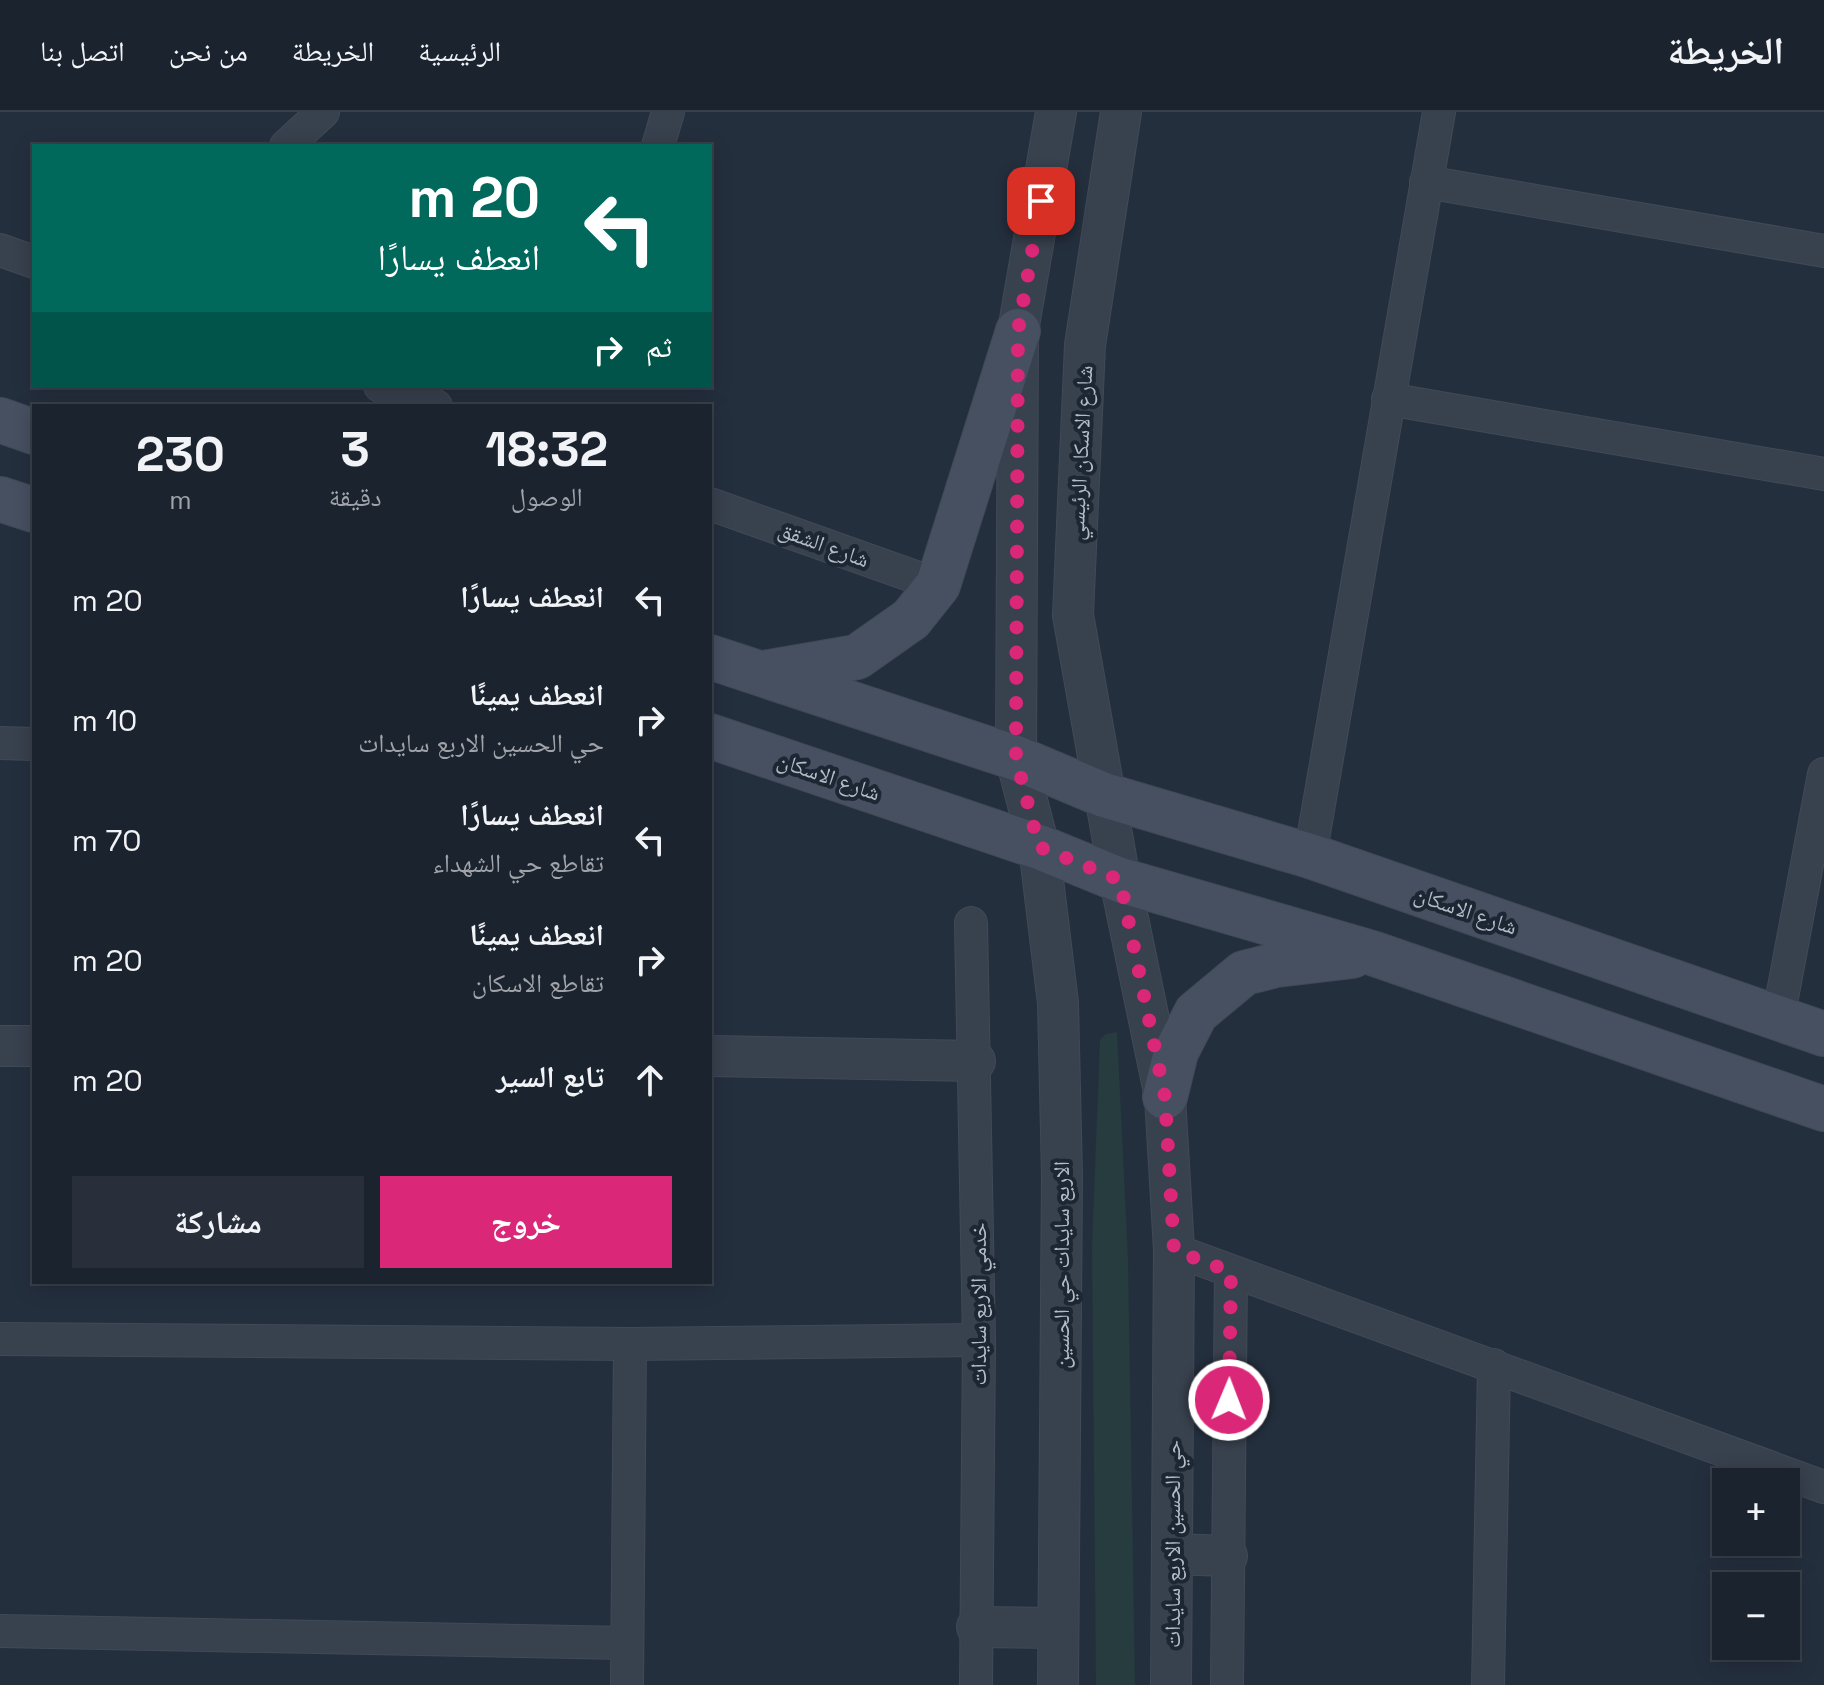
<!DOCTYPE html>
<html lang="ar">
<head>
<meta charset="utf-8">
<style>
	:root { --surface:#1b232e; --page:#282f3a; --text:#f1f3f6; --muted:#a0a4aa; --line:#39404a; --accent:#db2777 }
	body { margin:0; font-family:"Space Grotesk","Noto Naskh Arabic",sans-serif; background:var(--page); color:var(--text); direction:rtl; height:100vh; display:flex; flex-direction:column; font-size:30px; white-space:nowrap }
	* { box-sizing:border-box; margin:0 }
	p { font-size:26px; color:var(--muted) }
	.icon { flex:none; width:44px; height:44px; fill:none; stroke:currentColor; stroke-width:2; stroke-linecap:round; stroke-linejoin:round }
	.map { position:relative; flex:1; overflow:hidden; direction:ltr }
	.panel { position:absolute; left:32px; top:292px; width:680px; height:880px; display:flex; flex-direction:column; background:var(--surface); border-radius:0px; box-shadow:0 4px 20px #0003,0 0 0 2px var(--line); direction:rtl }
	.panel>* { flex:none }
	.top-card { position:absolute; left:32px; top:32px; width:680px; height:244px; border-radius:0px; box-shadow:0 4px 20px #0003,0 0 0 2px var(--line); direction:rtl; background:#00695c; color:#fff; overflow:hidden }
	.tools { position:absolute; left:1712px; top:1356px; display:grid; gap:16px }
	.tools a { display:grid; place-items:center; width:88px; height:88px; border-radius:0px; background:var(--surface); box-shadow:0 4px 20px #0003,0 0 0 2px var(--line); font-size:40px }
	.pin { position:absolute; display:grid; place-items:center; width:68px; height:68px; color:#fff; margin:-34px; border-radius:16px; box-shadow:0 4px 12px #0006 }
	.me { position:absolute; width:88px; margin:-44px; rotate:1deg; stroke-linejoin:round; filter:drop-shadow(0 0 6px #0008) }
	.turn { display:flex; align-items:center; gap:28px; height:168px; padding:0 40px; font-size:36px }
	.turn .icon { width:104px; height:104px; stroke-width:2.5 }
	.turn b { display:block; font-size:56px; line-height:68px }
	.then { display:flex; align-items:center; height:76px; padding:0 40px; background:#0003; gap:16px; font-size:30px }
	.eta { display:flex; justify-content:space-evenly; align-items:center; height:136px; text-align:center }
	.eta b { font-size:48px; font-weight:700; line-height:56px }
	.button { display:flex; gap:16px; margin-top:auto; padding:16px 40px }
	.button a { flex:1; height:92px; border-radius:0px; background:var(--accent); color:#fff; font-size:32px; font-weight:700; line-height:92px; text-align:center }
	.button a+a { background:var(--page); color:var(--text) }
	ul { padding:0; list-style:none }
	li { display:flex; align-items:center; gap:24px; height:120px; padding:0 40px }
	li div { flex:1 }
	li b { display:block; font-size:30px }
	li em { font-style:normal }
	header { display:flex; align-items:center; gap:48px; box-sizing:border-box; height:112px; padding:0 40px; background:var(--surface); border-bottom:2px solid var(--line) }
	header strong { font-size:38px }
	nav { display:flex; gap:44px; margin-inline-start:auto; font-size:28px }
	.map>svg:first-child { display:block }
</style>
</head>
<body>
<header>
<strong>الخريطة</strong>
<nav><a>الرئيسية</a><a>الخريطة</a><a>من نحن</a><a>اتصل بنا</a></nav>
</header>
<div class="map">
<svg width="1824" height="1573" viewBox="0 0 1824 1573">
	<rect width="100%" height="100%" fill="#242f3e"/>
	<path fill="#263c3f" d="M1117,920L1128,1147L1135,1573H1096L1092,1135L1100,928L1106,922Z"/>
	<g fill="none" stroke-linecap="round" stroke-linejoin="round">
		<defs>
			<g id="minor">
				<path d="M286,34L323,0"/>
				<path d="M658,34L668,0"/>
				<path d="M1426,70L1824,139"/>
				<path d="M0,138L34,150"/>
				<path d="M380,274L436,294"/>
				<path d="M1388,287L1824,362"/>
				<path d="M710,392L938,473"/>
				<path d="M0,631L34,632"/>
				<path d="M1310,744L1439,0"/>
				<path d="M971,811L979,1228L976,1573"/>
				<path d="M1778,907L1824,662"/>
				<path d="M1174,1138L1824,1375"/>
				<path d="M0,1227L630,1232L979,1228"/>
				<path d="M0,1519L627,1531"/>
				<path d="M627,1573L630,1232"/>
				<path d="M1227,1573L1231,1160"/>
				<path d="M1488,1573L1494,1253"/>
			</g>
			<g id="tertiary">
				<path d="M1056,0L1018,219L1016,646L1039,735L1058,891L1062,1064L1058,1573"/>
				<path d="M1121,0L1085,233L1073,503L1120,768L1165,985L1174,1138L1171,1573"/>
				<path d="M0,934H34"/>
				<path d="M710,944L975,949"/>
				<path d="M1172,1442L1227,1444"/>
				<path d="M977,1515L1058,1516"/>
			</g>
			<g id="secondary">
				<path d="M0,308L34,320"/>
				<path d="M0,387L34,398"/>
				<path d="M710,545L1016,646L1104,683L1310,744L1824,922"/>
				<path d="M764,561L857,545L911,507L938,473L1018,219"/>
				<path d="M710,624L1039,735L1120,768L1372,841L1824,997"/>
				<path d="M1165,985L1176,940L1196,901L1244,861L1276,853L1352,844"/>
			</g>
		</defs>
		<use href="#minor" stroke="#414a57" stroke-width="34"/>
		<use href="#tertiary" stroke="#414a57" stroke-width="42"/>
		<use href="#secondary" stroke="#414a57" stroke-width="46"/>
		<use href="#minor" stroke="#38414e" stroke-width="32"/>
		<use href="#tertiary" stroke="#38414e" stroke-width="40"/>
		<use href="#secondary" stroke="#465061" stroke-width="44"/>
	</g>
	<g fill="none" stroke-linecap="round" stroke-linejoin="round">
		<path stroke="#db2777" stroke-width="14" stroke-dasharray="0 25.2" d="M1041,89L1018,219L1016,616V646L1039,735L1120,768L1165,985L1174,1138L1231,1160L1229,1288"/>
	</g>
	<g text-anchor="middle" stroke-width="8" stroke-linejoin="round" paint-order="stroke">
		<g font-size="22" fill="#b4bcc9" stroke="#1d2633">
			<text transform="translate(1080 341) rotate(-87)" y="8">شارع الاسكان الرئيسي</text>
			<text transform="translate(824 432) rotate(20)" y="8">شارع الشقق</text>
			<text transform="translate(829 664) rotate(19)" y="8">شارع الاسكان</text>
			<text transform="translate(1466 798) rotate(19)" y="8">شارع الاسكان</text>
			<text transform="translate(1061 1153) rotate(-90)" y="8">الاربع سايدات حي الحسين</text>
			<text transform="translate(978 1192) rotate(-90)" y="8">خدمي الاربع سايدات</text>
			<text transform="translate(1172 1432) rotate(-90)" y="8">حي الحسين الاربع سايدات</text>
		</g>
	</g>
</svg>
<div class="tools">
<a>+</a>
<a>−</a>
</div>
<div class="pin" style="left:1041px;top:89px;background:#d93025"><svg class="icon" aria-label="arrive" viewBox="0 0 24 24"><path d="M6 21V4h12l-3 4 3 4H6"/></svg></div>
<svg class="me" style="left:1229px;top:1288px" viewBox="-20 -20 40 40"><circle r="17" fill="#db2777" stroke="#fff" stroke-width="3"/><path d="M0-11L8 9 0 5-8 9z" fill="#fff"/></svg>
<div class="top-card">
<div class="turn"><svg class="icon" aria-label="left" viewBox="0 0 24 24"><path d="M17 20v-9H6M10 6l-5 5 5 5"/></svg><div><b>20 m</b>انعطف يسارًا</div></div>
<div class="then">ثم<svg class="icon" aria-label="right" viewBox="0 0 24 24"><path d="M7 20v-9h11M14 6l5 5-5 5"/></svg></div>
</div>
<section class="panel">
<div class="eta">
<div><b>18:32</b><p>الوصول</p></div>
<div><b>3</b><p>دقيقة</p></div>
<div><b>230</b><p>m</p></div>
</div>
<ul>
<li><svg class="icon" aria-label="left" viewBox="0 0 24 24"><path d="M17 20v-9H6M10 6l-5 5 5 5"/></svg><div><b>انعطف يسارًا</b></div><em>20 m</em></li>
<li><svg class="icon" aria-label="right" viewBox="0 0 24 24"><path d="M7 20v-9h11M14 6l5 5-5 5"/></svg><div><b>انعطف يمينًا</b><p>حي الحسين الاربع سايدات</p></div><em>10 m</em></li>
<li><svg class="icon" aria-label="left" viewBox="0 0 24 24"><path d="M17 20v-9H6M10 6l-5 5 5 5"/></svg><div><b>انعطف يسارًا</b><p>تقاطع حي الشهداء</p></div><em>70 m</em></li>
<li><svg class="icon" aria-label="right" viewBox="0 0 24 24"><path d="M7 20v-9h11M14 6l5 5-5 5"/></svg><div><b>انعطف يمينًا</b><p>تقاطع الاسكان</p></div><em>20 m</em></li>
<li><svg class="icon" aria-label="ahead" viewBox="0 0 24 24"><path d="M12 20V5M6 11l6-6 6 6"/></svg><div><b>تابع السير</b></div><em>20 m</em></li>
</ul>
<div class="button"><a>خروج</a><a>مشاركة</a></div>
</section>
</div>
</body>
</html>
